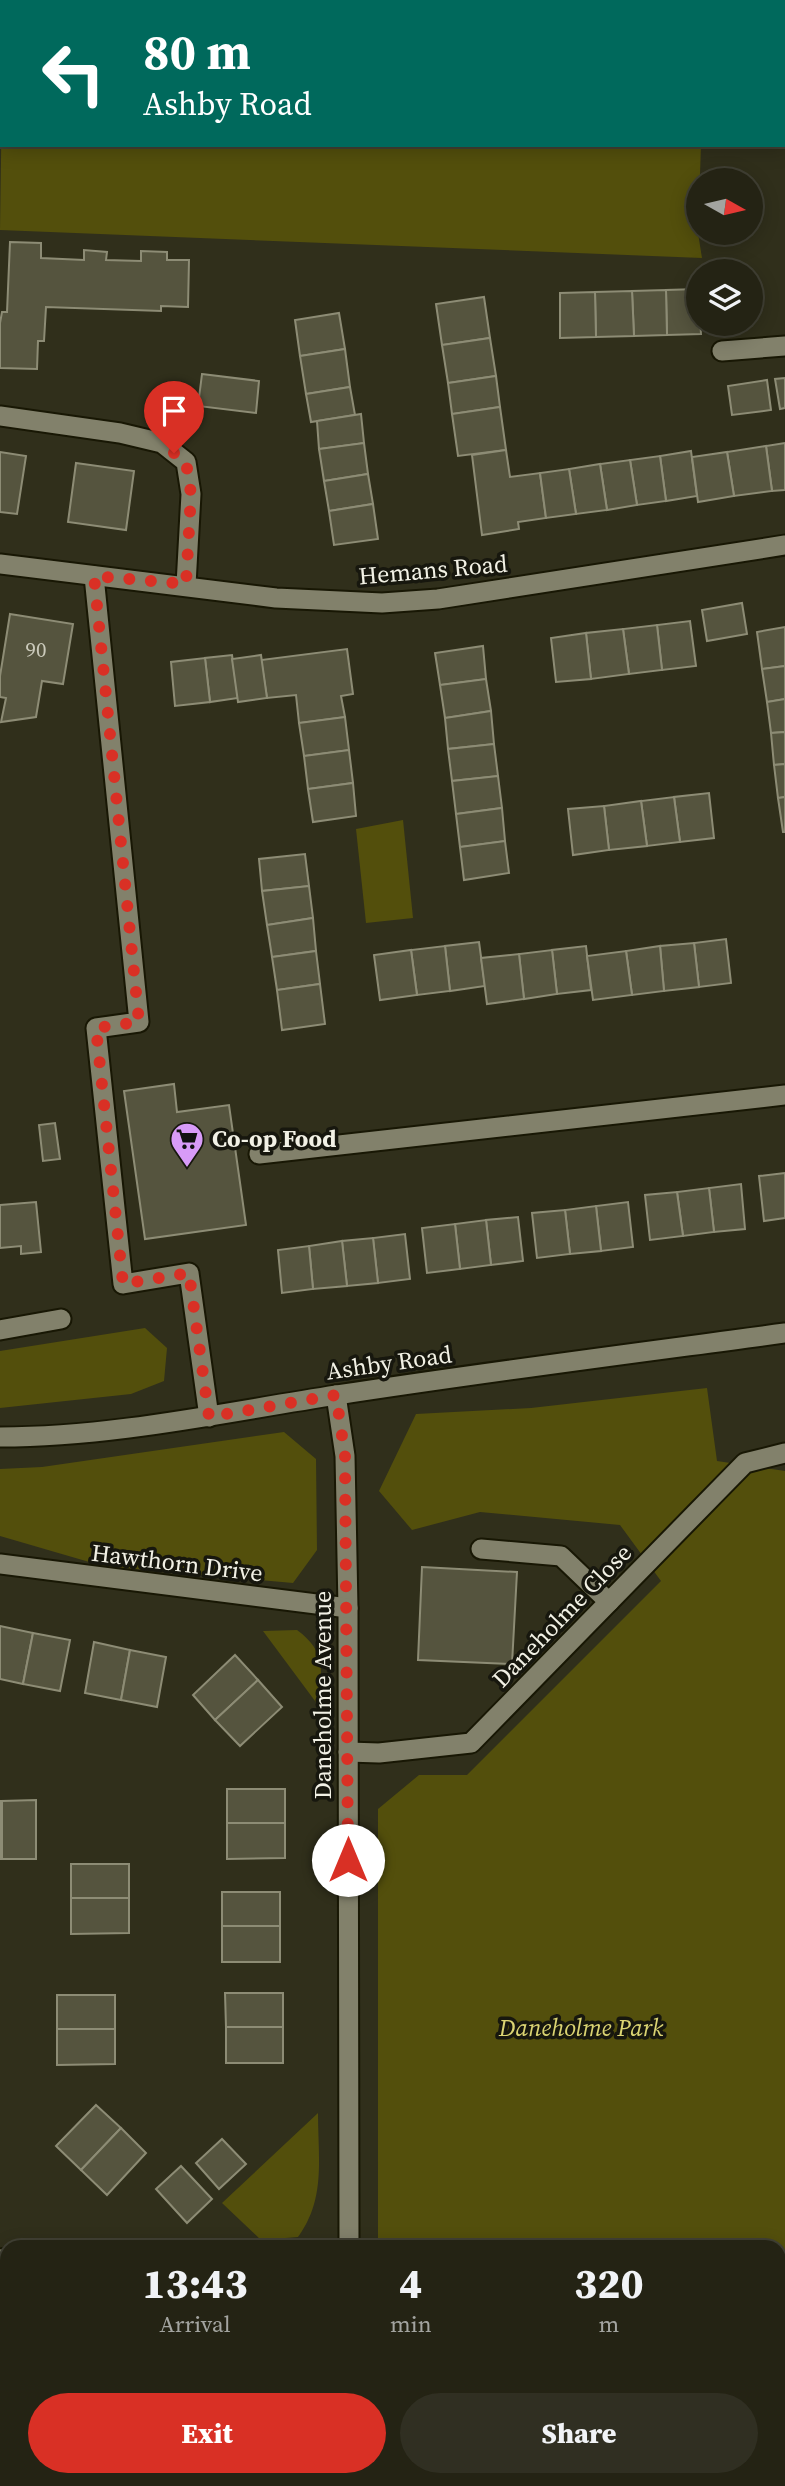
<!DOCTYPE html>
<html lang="en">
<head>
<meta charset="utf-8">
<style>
	:root { --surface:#242314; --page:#302f22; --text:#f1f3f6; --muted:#a3a4a0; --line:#414034; --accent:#d93025 }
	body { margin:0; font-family:"Source Serif 4",serif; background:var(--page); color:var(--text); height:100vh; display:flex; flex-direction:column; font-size:26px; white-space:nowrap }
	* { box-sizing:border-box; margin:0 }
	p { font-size:23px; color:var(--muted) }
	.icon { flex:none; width:38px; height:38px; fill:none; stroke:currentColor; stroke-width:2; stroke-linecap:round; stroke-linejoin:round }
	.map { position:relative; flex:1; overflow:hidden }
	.drawer { position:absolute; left:0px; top:2240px; width:786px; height:247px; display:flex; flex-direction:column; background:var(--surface); border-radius:21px 21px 0 0; box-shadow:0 4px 18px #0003,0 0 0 2px var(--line) }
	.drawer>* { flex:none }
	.guide { position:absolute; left:0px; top:0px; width:786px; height:147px; box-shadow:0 4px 18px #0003,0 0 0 2px var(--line); background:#00695c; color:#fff; overflow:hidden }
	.needle { width:46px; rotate:98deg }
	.tools { position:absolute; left:686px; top:168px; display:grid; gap:14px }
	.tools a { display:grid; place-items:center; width:77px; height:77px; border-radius:50%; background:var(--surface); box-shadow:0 4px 18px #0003,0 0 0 2px var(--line); font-size:35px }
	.pin { position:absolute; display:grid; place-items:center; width:60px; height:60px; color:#fff; margin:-72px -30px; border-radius:50% 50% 50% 0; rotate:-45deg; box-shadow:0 0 7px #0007 }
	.pin .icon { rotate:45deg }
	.me { position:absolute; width:77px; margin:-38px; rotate:0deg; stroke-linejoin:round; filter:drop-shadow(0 0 5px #0008) }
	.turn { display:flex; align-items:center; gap:24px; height:147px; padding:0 28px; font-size:32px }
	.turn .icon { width:91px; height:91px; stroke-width:2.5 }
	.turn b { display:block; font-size:49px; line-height:60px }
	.eta { display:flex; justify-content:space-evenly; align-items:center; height:119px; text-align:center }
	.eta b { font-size:42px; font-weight:800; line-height:49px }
	.cta { display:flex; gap:14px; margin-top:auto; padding:14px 28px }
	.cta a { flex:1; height:80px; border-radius:42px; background:var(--accent); color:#fff; font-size:28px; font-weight:800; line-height:80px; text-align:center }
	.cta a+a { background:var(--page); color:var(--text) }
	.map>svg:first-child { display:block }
</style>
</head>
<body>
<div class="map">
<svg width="785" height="2486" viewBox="0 0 785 2486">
	<rect width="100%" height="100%" fill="#302f1b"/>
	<g fill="#534f0c">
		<path d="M12,0H703L12,2Z"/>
		<path d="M2,90V145H701L698,233L702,258L0,230Z"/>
		<path d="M403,820L413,918L366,923L356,829Z"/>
		<path d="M145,1328L167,1348L164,1381L131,1394L0,1408V1351Z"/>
		<path d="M707,1388L717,1461L785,1471V2486H377V2480H779V2247H378V1809L419,1775H467L661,1581L620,1525L480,1512L412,1530L379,1491L416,1414L531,1408Z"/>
		<path d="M284,1432L316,1459L317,1550L293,1583L103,1566L0,1536V1469L42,1467Z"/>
		<path d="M297,1630C327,1652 322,1672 318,1705L263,1631Z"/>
		<path d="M318,2113C318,2158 326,2199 298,2237L261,2240L222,2203Z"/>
	</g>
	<g fill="#55543e" stroke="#8d8c75" stroke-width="2">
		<path d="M10,242L41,243V258L84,260V250L107,252L106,260L141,261V251L167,252V260H189L188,307L161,306V311L46,307L44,341H38L37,369L0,368V323L2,312H7Z"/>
		<path d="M698,289L701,334L667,335L666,290Z"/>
		<path d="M666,290L667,335L634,336L632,291Z"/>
		<path d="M632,291L634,336L596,337L595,292Z"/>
		<path d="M595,292L596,337L560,338V293Z"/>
		<path d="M484,297L490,338L442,345L436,304Z"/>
		<path d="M339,313L345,349L300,356L295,320Z"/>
		<path d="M490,338L496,376L448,383L442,345Z"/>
		<path d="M345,349L350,387L306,394L300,356Z"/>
		<path d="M202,374L259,381L256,413L198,406Z"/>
		<path d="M496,376L500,407L452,414L448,383Z"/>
		<path d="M785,378V408L780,409L775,379Z"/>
		<path d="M767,380L771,410L732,415L728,386Z"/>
		<path d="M350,387L355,415L311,422L306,394Z"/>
		<path d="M500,407L506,450L458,456L452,414Z"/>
		<path d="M361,414L364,443L319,449L317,421Z"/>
		<path d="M364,443L368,474L324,481L319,449Z"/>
		<path d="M785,443V490L772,491L766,446Z"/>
		<path d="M766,446L772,491L734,496L727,452Z"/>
		<path d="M506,450L510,477L540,473L546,518L518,522L519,529L482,535L472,455Z"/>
		<path d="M691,451L697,496L666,501L660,456Z"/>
		<path d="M0,452L26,456L17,514L0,512Z"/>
		<path d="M727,452L734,496L698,502L692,457Z"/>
		<path d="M660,456L666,501L637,505L630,460Z"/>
		<path d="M630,460L637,505L607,510L600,464Z"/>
		<path d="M76,463L134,471L126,530L68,522Z"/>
		<path d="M600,464L607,510L576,514L569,469Z"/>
		<path d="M569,469L576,514L546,518L540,473Z"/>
		<path d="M368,474L373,504L329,511L324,481Z"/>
		<path d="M373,504L378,539L334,545L329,511Z"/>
		<path d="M742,603L747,634L707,641L702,610Z"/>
		<path d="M10,614L73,624L63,684L42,681L36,717L1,722L6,698L0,697V676Z"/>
		<path d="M690,621L696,666L662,670L657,625Z"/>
		<path d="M657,625L662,670L629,674L623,629Z"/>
		<path d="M785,627V666L762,669L757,632Z"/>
		<path d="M623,629L629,674L591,679L586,633Z"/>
		<path d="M586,633L591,679L556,682L551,638Z"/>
		<path d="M483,646L486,679L440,685L435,653Z"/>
		<path d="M347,649L353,694L341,696L345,717L299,723L296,695L267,698L261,660Z"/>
		<path d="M232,655L238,698L210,702L205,658Z"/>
		<path d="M261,655L267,698L238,702L232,659Z"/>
		<path d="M205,658L210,702L175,706L171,662Z"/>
		<path d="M785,666V699L767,702L762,669Z"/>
		<path d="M486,679L491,711L445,718L440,685Z"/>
		<path d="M785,699V732L771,733L767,702Z"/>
		<path d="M491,711L494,744L448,749L445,718Z"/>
		<path d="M345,717L349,750L304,756L299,723Z"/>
		<path d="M785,732V764L774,765L771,733Z"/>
		<path d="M494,744L498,776L452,781L448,749Z"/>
		<path d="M349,750L353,783L308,789L304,756Z"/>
		<path d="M785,764V797L778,798L774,765Z"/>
		<path d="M498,776L502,808L456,814L452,781Z"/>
		<path d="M353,783L356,816L313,822L308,789Z"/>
		<path d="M709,793L714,838L680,842L674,797Z"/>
		<path d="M674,797L680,842L647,846L641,801Z"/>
		<path d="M785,797V832H783L778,798Z"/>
		<path d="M641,801L647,846L609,850L604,806Z"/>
		<path d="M604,806L609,850L573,855L568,809Z"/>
		<path d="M502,808L505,841L460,847L456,814Z"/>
		<path d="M505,841L509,873L464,880L460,847Z"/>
		<path d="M305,854L309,886L262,891L259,859Z"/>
		<path d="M309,886L313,918L267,925L262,891Z"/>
		<path d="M313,918L316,951L272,957L267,925Z"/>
		<path d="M726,939L731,983L699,987L694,943Z"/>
		<path d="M479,942L485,986L450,991L445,946Z"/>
		<path d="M694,943L699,987L664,991L660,946Z"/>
		<path d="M445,946L450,991L417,995L411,950Z"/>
		<path d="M586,946L591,990L557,994L552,950Z"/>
		<path d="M660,946L664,991L632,995L626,951Z"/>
		<path d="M411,950L417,995L380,1000L374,955Z"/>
		<path d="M552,950L557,994L524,999L519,954Z"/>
		<path d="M316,951L320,984L277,990L272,957Z"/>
		<path d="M626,951L632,995L593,1000L587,956Z"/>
		<path d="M519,954L524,999L487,1004L481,958Z"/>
		<path d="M320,984L325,1024L282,1030L277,990Z"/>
		<path d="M174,1084L177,1112L229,1105L246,1225L145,1239L124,1091Z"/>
		<path d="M55,1123L60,1159L43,1161L39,1125Z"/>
		<path d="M785,1173V1218L764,1221L759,1176Z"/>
		<path d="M741,1184L745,1229L714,1232L709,1188Z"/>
		<path d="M709,1188L714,1232L683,1236L677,1192Z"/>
		<path d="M677,1192L683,1236L650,1240L645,1195Z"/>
		<path d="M36,1202L41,1252L21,1254V1246L0,1248V1205Z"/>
		<path d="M628,1202L633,1247L601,1251L596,1206Z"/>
		<path d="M596,1206L601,1251L570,1254L565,1210Z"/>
		<path d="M565,1210L570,1254L537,1258L532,1213Z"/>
		<path d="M518,1217L523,1261L491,1265L486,1220Z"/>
		<path d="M486,1220L491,1265L460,1269L455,1224Z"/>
		<path d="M455,1224L460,1269L427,1273L422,1228Z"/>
		<path d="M405,1234L410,1279L378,1283L373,1238Z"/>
		<path d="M373,1238L378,1283L347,1286L342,1241Z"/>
		<path d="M342,1241L347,1286L313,1289L309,1246Z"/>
		<path d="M309,1246L313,1289L282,1293L278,1250Z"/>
		<path d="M422,1567L517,1572L512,1664L418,1660Z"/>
		<path d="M0,1626L33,1633L23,1684L0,1679Z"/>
		<path d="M33,1633L70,1640L60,1691L23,1684Z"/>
		<path d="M94,1642L130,1650L121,1700L85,1693Z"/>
		<path d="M130,1650L166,1657L157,1707L121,1700Z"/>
		<path d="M235,1655L258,1680L215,1720L193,1695Z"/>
		<path d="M258,1680L282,1707L240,1746L215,1720Z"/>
		<rect x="227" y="1789" width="58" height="34"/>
		<path d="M36,1800V1859H2V1801Z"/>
		<rect x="0" y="1801" width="2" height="58"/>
		<path d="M227,1823H285V1858L227,1859Z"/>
		<rect x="71" y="1864" width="58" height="34"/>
		<rect x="222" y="1892" width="58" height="34"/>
		<path d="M71,1898H129V1933L71,1934Z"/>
		<rect x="222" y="1926" width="58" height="36"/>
		<path d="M225,1993H283V2027H226Z"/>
		<rect x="57" y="1995" width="58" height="34"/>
		<rect x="226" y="2027" width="57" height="36"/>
		<path d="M57,2029H115V2064L57,2065Z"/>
		<path d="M96,2105L121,2128L81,2170L56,2146Z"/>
		<path d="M121,2128L146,2153L107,2195L81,2170Z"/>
		<path d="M222,2139L246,2164L219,2189L196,2163Z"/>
		<path d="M181,2166L212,2199L187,2223L156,2189Z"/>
		<rect x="0" y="2318" width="7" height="58"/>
		<path d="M224,2480H282V2485L224,2484Z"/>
	</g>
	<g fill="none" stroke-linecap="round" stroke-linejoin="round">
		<defs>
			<g id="service">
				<path d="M722,351L785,346"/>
				<path d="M94,576L139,1022L96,1028L123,1284L189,1273L209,1417"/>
				<path d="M481,1549L561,1556L609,1602"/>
			</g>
			<g id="minor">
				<path d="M0,416L120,433L162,443L186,462L191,494L186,585"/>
				<path d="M0,564L276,598L382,603L438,599L785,545"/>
				<path d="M259,1154L785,1095"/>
				<path d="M0,1330L61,1319"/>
				<path d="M336,1395L345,1456L348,1608L349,2247"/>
				<path d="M0,1564L348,1608"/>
				<path d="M348,1752L379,1753L471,1743L745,1463L785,1453"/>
				<path d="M0,2259L7,2258"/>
				<path d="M350,2480V2486"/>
			</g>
			<path id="tertiary" d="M0,1437C114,1437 225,1412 337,1395C486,1372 636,1353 785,1333"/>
		</defs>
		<use href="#service" stroke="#181704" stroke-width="23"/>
		<use href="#minor" stroke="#181704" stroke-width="23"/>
		<use href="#tertiary" stroke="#181704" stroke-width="23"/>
		<use href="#service" stroke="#82816b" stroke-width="19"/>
		<use href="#minor" stroke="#82816b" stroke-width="19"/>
		<use href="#tertiary" stroke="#82816b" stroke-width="19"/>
	</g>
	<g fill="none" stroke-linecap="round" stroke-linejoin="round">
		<path stroke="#d93025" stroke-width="12" stroke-dasharray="0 21.6" d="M174,453L186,462L191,494L186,584L94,576L139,1022L96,1028L123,1284L189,1273L209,1417L336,1395L345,1456L348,1860"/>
	</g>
	<defs>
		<symbol id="supermarket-pin" viewBox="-11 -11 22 30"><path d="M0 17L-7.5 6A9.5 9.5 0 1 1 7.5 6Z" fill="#d89bf8" stroke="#17170e"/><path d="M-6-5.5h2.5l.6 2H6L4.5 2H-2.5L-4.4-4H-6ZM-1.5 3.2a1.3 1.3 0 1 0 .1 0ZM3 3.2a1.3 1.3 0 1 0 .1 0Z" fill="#111"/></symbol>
	</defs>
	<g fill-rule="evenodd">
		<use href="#supermarket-pin" x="168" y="1120" width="38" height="52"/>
	</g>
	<g text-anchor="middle" stroke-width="7" stroke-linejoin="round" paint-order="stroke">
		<g font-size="21" fill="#cbcabb">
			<text x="36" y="657">90</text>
		</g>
		<g font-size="24" fill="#f2f1e5" stroke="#17170e">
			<text transform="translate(433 570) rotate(-5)" y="8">Hemans Road</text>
			<text transform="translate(389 1363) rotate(-8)" y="8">Ashby Road</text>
			<text transform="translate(177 1563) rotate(7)" y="8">Hawthorn Drive</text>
			<text transform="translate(562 1616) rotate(-46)" y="8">Daneholme Close</text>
			<text transform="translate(323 1695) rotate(-90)" y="8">Daneholme Avenue</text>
		</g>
		<g font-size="24" font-weight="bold" fill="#f2f1e5" stroke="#17170e" text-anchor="start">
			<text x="212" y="1147">Co-op Food</text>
		</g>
		<g font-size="24" font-style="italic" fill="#dbd472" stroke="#17170e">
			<text x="581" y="2036">Daneholme Park</text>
		</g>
	</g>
</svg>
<div class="tools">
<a><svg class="needle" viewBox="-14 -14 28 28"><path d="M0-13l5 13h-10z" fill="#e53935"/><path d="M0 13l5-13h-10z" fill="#a3a4a0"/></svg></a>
<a><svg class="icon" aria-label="layers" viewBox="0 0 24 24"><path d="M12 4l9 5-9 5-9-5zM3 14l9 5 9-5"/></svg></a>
</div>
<div class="pin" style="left:174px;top:453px;background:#d93025"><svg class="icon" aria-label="arrive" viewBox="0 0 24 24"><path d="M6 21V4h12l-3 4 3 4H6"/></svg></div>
<svg class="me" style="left:348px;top:1860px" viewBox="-20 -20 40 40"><circle r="19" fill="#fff"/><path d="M0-13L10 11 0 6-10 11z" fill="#d93025"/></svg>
<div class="guide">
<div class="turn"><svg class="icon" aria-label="left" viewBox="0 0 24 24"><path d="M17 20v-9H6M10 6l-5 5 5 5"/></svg><div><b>80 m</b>Ashby Road</div></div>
</div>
<section class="drawer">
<div class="eta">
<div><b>13:43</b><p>Arrival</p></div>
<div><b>4</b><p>min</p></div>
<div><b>320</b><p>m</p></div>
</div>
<div class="cta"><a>Exit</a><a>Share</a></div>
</section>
</div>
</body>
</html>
